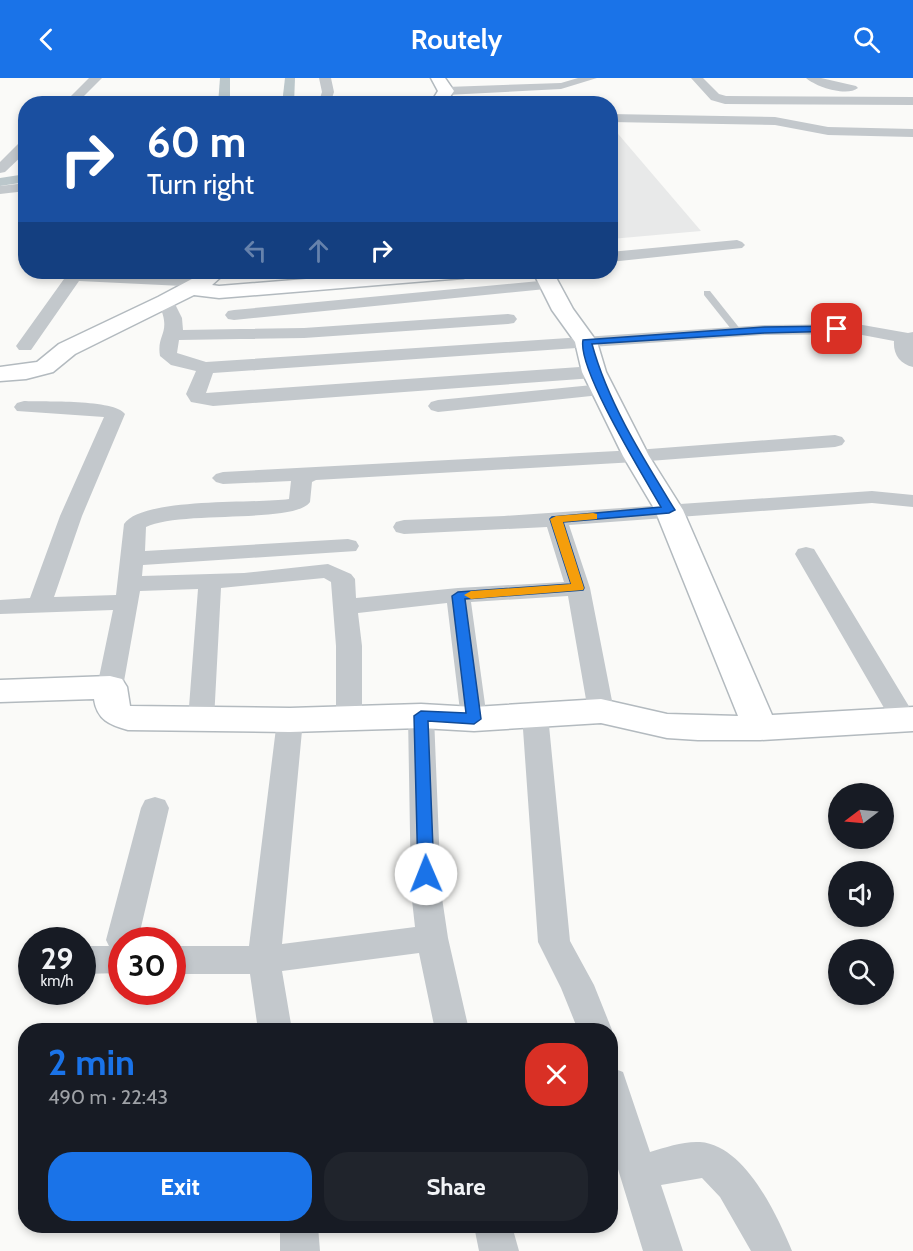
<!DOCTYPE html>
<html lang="en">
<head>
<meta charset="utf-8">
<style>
	:root { --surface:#171b24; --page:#20242c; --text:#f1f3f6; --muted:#9ea1a6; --accent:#1a73e8 }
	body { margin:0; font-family:Cabin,sans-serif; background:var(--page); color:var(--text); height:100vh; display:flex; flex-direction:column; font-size:22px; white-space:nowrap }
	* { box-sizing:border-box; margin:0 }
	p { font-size:20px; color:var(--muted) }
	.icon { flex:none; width:33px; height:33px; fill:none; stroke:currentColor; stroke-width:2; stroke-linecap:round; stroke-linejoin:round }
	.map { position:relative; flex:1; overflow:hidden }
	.panel { position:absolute; left:18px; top:945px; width:600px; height:210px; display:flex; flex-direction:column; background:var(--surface); border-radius:24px; box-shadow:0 3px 9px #0003 }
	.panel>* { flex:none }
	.hud { position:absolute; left:18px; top:18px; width:600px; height:183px; border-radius:24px; box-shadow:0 3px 9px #0003; background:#1a4fa0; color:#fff; overflow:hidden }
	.needle { width:39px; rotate:254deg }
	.buttons { position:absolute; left:828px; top:705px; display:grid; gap:12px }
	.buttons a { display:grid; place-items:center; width:66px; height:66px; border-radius:50%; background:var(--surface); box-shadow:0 3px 9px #0003; font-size:30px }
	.speed { position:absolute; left:18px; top:849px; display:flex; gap:12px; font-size:30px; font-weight:700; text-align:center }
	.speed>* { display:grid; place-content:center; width:78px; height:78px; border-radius:50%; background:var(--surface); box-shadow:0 3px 9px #0003; line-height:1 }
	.speed small { font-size:15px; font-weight:400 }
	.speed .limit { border:9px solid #d22; background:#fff; color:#111 }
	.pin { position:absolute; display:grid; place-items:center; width:51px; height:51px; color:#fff; margin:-26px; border-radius:12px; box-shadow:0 3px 9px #0006 }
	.me { position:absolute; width:66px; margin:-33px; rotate:359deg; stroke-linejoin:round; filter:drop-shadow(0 0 4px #0008) }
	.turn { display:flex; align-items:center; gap:21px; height:126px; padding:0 30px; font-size:27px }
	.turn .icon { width:78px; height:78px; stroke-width:2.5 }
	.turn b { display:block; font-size:42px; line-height:51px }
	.lanes { display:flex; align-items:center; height:57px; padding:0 30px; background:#0003; justify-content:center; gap:30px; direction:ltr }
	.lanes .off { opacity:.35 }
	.round { display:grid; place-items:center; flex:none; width:63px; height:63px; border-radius:24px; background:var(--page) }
	.overview { display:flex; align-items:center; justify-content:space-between; height:102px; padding:0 30px }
	h1 { font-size:36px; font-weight:700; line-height:45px; color:var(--accent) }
	.cta { display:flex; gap:12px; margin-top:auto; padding:12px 30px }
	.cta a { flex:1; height:69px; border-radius:24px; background:var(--accent); color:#fff; font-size:24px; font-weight:700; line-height:69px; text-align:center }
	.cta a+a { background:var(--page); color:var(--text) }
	header { display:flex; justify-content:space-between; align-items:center; height:78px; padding:0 30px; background:var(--accent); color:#fff; font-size:27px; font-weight:700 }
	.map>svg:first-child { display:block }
</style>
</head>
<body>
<header><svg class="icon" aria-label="back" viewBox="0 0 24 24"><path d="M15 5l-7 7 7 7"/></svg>Routely<svg class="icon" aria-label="search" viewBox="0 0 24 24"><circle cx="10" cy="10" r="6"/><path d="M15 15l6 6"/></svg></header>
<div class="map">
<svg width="913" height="1173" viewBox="0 0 913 1173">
	<rect width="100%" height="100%" fill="#fafaf8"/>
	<path fill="#e8e9e9" d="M611,50H613L701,153L611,161Z"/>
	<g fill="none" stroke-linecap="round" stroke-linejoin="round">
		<g fill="#bbc7cb" fill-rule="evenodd">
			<path d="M220,0H230V26H218Z"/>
			<path d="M285,0H295L294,26H282Z"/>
			<path d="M26,96V104L0,108V100Z"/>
		</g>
		<defs>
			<g id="secondary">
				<path d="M431,0H445L454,13L445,26H430L438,13Z"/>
				<path d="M205,194H219L222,198L212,207L219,208L392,194H473L470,198L463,200L219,220L194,217L75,276L53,294L26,301L0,303V289L37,284L59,266L158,219Z"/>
				<path d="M533,194H553L573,231L597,264L606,294L649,378L683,432L772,637L913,629V653L760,662H698L667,660L601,645L474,653L421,650L290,654L128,652C110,647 97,642 94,621L0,624V602L110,598L122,601L127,609L130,628L290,630L421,626L474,629L601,621L667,636L738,638L655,432L623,378L582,294L575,264L552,232Z"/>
			</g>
		</defs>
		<use href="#secondary" stroke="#b3babf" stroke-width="3"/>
		<path fill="#c3c8cc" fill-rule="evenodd" d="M704,213H710L741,252V256H735L704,217Z"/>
		<g fill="#c3c8cc" fill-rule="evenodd">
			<path d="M89,0H102L76,26H63Z"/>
			<path d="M319,0H331L334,14L330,26H318L322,14Z"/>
			<path d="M578,0H597L561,11L446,17L440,13L446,9L561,5Z"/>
			<path d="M691,0H703L719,16L726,18L913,19V27L725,26L711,22Z"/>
			<path d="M806,0H821L856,8L858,10C847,19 816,9 806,0Z"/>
			<path d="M610,36L775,39L828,49L913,51V59L828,57L775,47L610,44Z"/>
			<path d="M26,62V74L5,94L0,95V84L21,63Z"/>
			<path d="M26,105V113L0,116V108Z"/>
			<path d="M737,162L742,164L745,167L742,170L610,184V174Z"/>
			<path d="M69,194L203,199L211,204L203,209L79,203L31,272H19L16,268Z"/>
			<path d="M550,202L558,207L556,210L234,242L228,241L225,237L228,233L234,232Z"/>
			<path d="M166,219L172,220L182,240L183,252L304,250L508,236L514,237L517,241L514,245L508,246L304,260L179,262L177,275L206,284L764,247L857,246L908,255L913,254V289C900,286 893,276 894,263L857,256L764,257L213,295L206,315L594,288L601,290L603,294L601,298L594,300L213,328L191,324L186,316L196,293L171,287L160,278C156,255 173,256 158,224Z"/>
			<path d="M603,306L610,308L612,312L610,316L438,334L431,332L428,328L431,324L438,322Z"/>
			<path d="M24,323C43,324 115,321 125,336L82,438L54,519L116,517L124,446C142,419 255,426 289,421L291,403L223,406L216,404L212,400L216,396L223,394L636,372L835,357L842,359L845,363L842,367L835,369L636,384L316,402L312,404L310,424C295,446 180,432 146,449L145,473L348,461L356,463L359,468L356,473L143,487L142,498L244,495L328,486L351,496L355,501L356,520L458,510L564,504L547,449L404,456L396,454L393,449L396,444L404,442L504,438L872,413L913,417V429L872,425L569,447L590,510L614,633L610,639L601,642L592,639L588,633L568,518L471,524L487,641L483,648L474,650L465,648L461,641L447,525L358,535L362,568V640L358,647L349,649L340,647L336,640V568L331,504L324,500L221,510L214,642L210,649L201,651L192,649L188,642L198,511L140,513L123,609L119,615L110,618L101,615L97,609L113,532L0,536V522L30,520L60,438L104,339L17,333L14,329L17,325Z"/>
			<path d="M806,469L814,471L817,476L913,635V649L904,651L895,649L891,642L795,476L798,471Z"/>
			<path d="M535,628L544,631L548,637L570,863L594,907L612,952L610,955V952H578L561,910L538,864L522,637L526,631Z"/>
			<path d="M421,629L430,631L434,638L441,813L448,860L469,952H435L419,875L282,893L292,952H258L250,896H172V868H249L277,642L281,635L290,633L299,635L303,642L282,866L415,849L411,813L408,638L412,631Z"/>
			<path d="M155,719L165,722L169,730L138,862H122V895L82,896V868H109L106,862L141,730L145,722Z"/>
			<path d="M610,989L623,994L650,1074C666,1069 684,1063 700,1064C745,1067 777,1137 792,1173H751L720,1119L702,1100L661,1107L683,1173H643L610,1065Z"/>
			<path d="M280,1148H318L320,1173H280Z"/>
			<path d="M474,1148H512L519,1173H479Z"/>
		</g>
		<use href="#secondary" fill="#fff" fill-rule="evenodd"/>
	</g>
	<path fill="#1a73e8" stroke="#114b97" stroke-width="1.5" d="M837,248L840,249V253L764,255L592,266C608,325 643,380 675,432L669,435L563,444L584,510L583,512L465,521L481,641L474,646L428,643L434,796L431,800L426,802L420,800L418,796L414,638L421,633L466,635L452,518L458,514L571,506L550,441L552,439L661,429C644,399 577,291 583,262L764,249Z"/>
	<path fill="#f59e0b" d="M593,435L597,436V441L563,444L584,510L583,512L471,521L464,517L471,513L571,506L550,441L556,438Z"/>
</svg>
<div class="buttons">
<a><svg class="needle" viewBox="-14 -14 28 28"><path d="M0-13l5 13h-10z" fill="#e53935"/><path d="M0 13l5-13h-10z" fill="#9ea1a6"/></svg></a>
<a><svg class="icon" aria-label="sound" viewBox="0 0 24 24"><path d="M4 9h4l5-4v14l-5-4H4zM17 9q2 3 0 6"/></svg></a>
<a><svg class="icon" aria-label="search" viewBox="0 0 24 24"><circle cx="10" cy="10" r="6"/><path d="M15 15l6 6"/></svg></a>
</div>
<div class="speed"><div>29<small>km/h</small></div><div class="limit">30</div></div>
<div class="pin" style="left:837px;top:251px;background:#d93025"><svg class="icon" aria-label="arrive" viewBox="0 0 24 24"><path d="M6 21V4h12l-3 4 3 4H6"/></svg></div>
<svg class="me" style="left:426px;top:796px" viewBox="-20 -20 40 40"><circle r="19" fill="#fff"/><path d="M0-13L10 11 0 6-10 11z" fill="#1a73e8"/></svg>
<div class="hud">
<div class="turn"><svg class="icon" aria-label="right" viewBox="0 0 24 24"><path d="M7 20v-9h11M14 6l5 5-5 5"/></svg><div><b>60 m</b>Turn right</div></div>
<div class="lanes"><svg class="icon off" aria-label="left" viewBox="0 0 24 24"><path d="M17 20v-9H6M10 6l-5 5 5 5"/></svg><svg class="icon off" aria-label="ahead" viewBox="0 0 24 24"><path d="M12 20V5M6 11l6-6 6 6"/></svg><svg class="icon" aria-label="right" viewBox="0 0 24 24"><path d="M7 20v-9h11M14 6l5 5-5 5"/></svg></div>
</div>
<section class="panel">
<div class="overview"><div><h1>2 min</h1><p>490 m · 22:43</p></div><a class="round" style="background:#d93025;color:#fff"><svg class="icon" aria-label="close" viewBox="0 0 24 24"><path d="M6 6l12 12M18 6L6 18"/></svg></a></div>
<div class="cta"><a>Exit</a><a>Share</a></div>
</section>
</div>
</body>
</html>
